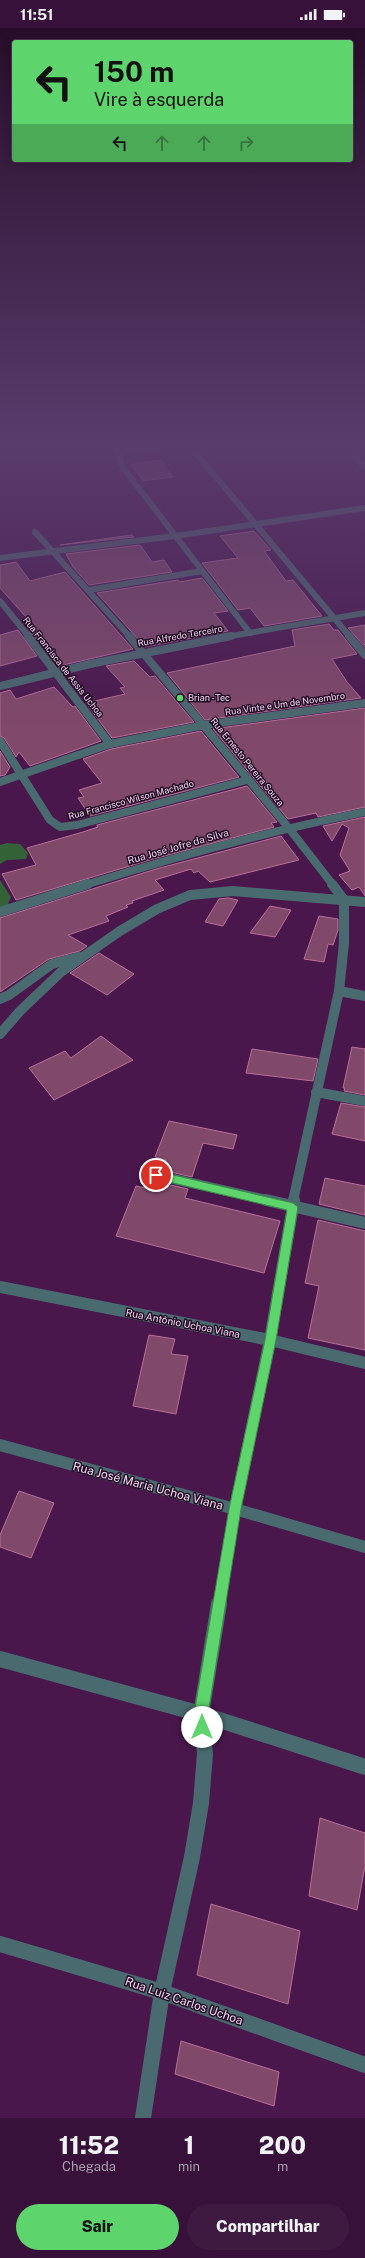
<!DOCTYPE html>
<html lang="pt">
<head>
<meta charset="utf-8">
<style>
	:root { --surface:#371139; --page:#3e1a41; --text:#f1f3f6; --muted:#aa9dae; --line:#513153; --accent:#5dd56c }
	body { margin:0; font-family:"Public Sans",sans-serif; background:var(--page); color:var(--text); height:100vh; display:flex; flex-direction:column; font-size:15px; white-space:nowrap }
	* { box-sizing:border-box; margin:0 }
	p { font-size:13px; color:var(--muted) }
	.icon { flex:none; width:22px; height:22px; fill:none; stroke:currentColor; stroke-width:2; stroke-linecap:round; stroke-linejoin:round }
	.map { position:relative; height:2090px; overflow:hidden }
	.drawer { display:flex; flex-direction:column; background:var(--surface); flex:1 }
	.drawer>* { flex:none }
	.guide { position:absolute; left:12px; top:12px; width:341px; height:122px; border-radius:4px; box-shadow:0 2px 10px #0003,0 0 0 1px var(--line); background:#5dd56c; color:#111; overflow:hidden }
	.pin { position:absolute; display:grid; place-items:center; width:34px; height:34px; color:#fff; margin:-17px; border:2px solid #fff; border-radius:50%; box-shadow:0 1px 4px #0007 }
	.me { position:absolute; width:44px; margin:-22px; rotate:0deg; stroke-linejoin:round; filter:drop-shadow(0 0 3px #0008) }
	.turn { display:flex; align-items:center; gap:14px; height:84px; padding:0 16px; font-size:18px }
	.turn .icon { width:52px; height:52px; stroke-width:2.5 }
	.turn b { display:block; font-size:28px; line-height:34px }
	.lanes { display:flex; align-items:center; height:38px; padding:0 16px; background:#0003; justify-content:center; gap:20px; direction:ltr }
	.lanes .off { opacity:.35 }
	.eta { display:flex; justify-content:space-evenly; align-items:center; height:68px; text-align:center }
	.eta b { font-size:24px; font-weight:800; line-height:28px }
	.primary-button { display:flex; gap:8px; margin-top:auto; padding:8px 16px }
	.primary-button a { flex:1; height:46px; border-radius:24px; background:var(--accent); color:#111; font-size:16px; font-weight:800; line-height:46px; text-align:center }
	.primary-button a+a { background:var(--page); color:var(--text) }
	.status { display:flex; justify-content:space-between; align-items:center; height:28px; padding:0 20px; background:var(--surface); direction:ltr }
	.status svg { height:11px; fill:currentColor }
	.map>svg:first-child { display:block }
</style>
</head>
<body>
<div class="status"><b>11:51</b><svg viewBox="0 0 49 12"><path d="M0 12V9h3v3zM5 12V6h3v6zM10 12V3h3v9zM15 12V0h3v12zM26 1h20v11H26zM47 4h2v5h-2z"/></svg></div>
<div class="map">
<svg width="365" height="2090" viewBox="0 0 365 2090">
	<rect width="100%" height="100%" fill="#49174c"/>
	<g fill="#336237">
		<path d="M116,414H203L129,425Z"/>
		<path d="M7,815L20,816L28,825L26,831L7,832L0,836V817Z"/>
		<path d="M0,852L11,869L6,881L0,882Z"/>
	</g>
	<g fill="#814969" stroke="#b86f98">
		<path d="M161,432L173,449L143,453L131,436Z"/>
		<path d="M254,503L271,522L264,523L286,553L293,552L322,588L264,598L250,580L238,582L202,535L238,530L220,508Z"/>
		<path d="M132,507L134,509L60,517Z"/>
		<path d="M140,517L152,534L164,532L172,544L89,557L73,539L66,526Z"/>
		<path d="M16,534L30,553L65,544L133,621L59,638L50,625H48L27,600L34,598L0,560V537Z"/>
		<path d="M202,550L228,583L214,585L228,603L145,619L97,565L178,552L179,554Z"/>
		<path d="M329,596L334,602H338L357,626L332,631L347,654L361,670L205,692L167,645L295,618L292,602Z"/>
		<path d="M365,597V619L348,600Z"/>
		<path d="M18,602L37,628L0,638V607Z"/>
		<path d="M134,633L150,649L155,648L194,694L112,710L86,675L125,666L120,660L125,659L106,638Z"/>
		<path d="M54,659L73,679L75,678L101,713L30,738L19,724L16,729L4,710L0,708V665L10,662L16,671Z"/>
		<path d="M365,680V779L318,789L316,785L288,791L213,701Z"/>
		<path d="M201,703L239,749L90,788L78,770L84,769L79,762L102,755L83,731L111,721Z"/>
		<path d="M0,723L10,739L5,747L0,748Z"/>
		<path d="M247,758L277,794L271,795L274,799L153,831L16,872L2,846L36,837L27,820L83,804L98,799L97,797Z"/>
		<path d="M365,789V868L359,859L352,862L339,847L350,843L340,827L349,800L342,796L332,813L323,798Z"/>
		<path d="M281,808L299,832L210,854L198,843L194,845L191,841L155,852L164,862L132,873L133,875L126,877L128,879L106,888L109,893L68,907L87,918L80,923L49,931L0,964V890L156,841Z"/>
		<path d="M228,870L238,872L223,898L205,894L219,871Z"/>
		<path d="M270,878L291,882L275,909L250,905Z"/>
		<path d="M319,888L338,891V902L333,917L328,916L324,934L304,931Z"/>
		<path d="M99,925L134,946L107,967L70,945Z"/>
		<path d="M101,1008L133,1032L54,1072L29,1040L65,1023L71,1030Z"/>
		<path d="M352,1019L365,1021V1067L344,1063L345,1060H343Z"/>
		<path d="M252,1021L318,1031L313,1053L246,1045Z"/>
		<path d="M341,1075L365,1079V1113L332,1106Z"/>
		<path d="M169,1093L237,1107L233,1121L203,1115L192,1149L162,1142L166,1132L155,1129Z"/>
		<path d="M325,1150L365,1158V1187L319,1176Z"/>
		<path d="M158,1154L188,1161L185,1170L280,1193L264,1245L116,1208L136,1158L155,1162Z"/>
		<path d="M318,1192L365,1203V1322L308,1310L319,1258L305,1255Z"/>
		<path d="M149,1307L175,1311L171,1326L188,1328L176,1386L133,1378Z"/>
		<path d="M19,1463L54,1475L31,1530L0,1519V1507Z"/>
		<path d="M320,1790L365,1805V1838L357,1882L309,1868Z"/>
		<path d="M211,1876L300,1903L288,1976L197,1947Z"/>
		<path d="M181,2013L279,2044L274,2078L175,2046Z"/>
	</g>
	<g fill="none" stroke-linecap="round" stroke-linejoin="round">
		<g stroke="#496b6f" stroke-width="6">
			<path d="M110,414L119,426L121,437L250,605"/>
			<path d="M195,424L350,609"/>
			<path d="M356,430L365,439"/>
			<path d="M35,504L130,609"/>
			<path d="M0,530L175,508L365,480"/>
			<path d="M89,562L202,543"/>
			<path d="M0,573L29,609"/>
			<path d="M225,609L365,585"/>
		</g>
		<g stroke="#496b6f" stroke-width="8">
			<path d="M28,608L110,716"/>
			<path d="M129,608L288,799L333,857"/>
			<path d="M349,608L365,627"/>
			<path d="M0,658L90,636L231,608"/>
			<path d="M0,713L50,792L60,799L77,797L247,752"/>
			<path d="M0,754L110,716L204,697L365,675"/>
			<path d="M85,857C177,828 270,803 365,784"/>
		</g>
		<g stroke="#496b6f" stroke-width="10">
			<path d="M332,856L344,872"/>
			<path d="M0,884L88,856"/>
			<path d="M339,963L365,968"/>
			<path d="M0,971L9,967L52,936L79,929"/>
			<path d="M0,1006L20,983L61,944L120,903L157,881L190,867L233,863L365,874"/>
			<path d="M316,1064L365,1073"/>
			<path d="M156,1147L271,1173"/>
			<path d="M293,1173L339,963L344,915V872"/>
		</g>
		<g stroke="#496b6f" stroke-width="12">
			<path d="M266,1172L365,1195"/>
			<path d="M0,1259L270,1312L365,1335"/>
			<path d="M0,1417L235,1481L365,1519"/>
			<path d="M219,1577L235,1481L270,1312L294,1172"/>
		</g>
		<g stroke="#496b6f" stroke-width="16">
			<path d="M0,1631L201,1686L365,1739"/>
			<path d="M0,1916L162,1964L365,2037"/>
			<path d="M143,2090L162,1964L192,1829L201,1775L205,1726L201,1686L219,1576"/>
		</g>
	</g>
	<linearGradient id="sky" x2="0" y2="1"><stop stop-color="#280d2a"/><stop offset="0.59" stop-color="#593c6c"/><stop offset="1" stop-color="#593c6c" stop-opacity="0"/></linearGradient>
	<rect width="365" height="706" fill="url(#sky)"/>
	<path fill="#5dd56c" stroke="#3c8a46" d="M156,1143L293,1175L298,1179L276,1312L241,1481L208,1686L209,1699L207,1704L202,1706L198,1704L194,1686L229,1481L265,1312L287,1182L152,1150L151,1147Z"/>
	<circle fill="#5dd56c" stroke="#240e25" stroke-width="1.5" cx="180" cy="670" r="4"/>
	<g text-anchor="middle" stroke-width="3" stroke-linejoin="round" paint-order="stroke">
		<g font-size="9" fill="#f2d4f2" stroke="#240e25">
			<text transform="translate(180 608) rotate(-10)" y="3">Rua Alfredo Terceiro</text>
			<text transform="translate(63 639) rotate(52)" y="3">Rua Francisca de Assis Uchoa</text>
			<text transform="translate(285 676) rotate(-8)" y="3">Rua Vinte e Um de Novembro</text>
			<text transform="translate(247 734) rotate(51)" y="3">Rua Ernesto Pereira Souza</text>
			<text transform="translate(131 772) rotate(-15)" y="3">Rua Francisco Wilson Machado</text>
		</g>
		<g font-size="9" fill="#f2d4f2" stroke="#240e25" text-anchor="start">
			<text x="188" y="673">Brian - Tec</text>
		</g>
		<g font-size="10" fill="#f2d4f2" stroke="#240e25">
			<text transform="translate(178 818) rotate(-16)" y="4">Rua José Jofre da Silva</text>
			<text transform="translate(183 1295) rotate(11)" y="4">Rua Antônio Uchoa Viana</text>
		</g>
		<g font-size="12" fill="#f2d4f2" stroke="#240e25">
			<text transform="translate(148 1458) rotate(15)" y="4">Rua José Maria Uchoa Viana</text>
			<text transform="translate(184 1973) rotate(19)" y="4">Rua Luiz Carlos Uchoa</text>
		</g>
	</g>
</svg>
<div class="pin" style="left:156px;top:1147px;background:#d93025"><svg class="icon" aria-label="arrive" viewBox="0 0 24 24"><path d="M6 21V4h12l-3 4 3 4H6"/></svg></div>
<svg class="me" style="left:202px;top:1699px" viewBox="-20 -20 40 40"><circle r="19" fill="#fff"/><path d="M0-13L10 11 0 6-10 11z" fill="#5dd56c"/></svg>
<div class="guide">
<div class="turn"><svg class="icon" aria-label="left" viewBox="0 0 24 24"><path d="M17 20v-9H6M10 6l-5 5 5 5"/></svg><div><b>150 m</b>Vire à esquerda</div></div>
<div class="lanes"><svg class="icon" aria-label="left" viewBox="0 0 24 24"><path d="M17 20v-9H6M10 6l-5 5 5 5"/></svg><svg class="icon off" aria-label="ahead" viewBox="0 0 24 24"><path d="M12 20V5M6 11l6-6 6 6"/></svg><svg class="icon off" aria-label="ahead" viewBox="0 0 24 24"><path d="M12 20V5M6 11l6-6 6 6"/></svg><svg class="icon off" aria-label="right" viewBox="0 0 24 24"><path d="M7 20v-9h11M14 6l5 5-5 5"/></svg></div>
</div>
</div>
<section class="drawer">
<div class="eta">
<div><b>11:52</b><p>Chegada</p></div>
<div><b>1</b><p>min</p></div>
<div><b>200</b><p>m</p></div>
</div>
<div class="primary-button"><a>Sair</a><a>Compartilhar</a></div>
</section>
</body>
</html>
